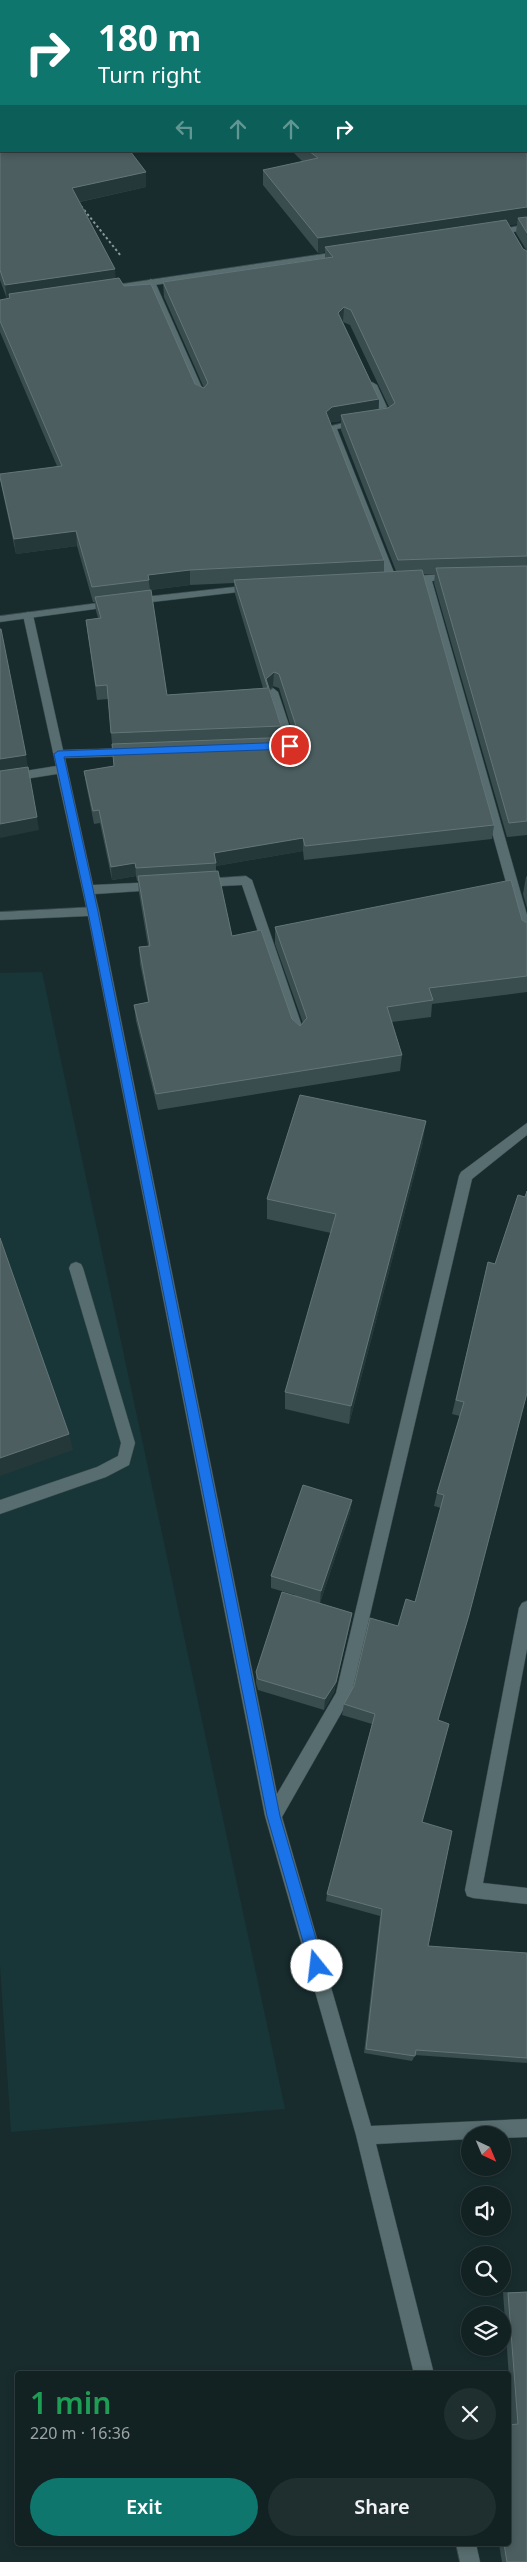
<!DOCTYPE html>
<html lang="en">
<head>
<meta charset="utf-8">
<style>
	:root { --surface:#122122; --page:#1f2e2f; --text:#f1f3f6; --muted:#9ca3a5; --line:#313e40; --accent:#0f766e }
	body { margin:0; font-family:"Noto Sans",sans-serif; background:var(--page); color:var(--text); height:100vh; display:flex; flex-direction:column; font-size:19px; white-space:nowrap }
	* { box-sizing:border-box; margin:0 }
	p { font-size:16px; color:var(--muted) }
	.icon { flex:none; width:28px; height:28px; fill:none; stroke:currentColor; stroke-width:2; stroke-linecap:round; stroke-linejoin:round }
	.map { position:relative; flex:1; overflow:hidden }
	.sheet { position:absolute; left:15px; top:2371px; width:496px; height:175px; display:flex; flex-direction:column; background:var(--surface); border-radius:5px; box-shadow:0 2px 8px #0003,0 0 0 1px var(--line) }
	.sheet>* { flex:none }
	.hud { position:absolute; left:0px; top:0px; width:528px; height:152px; box-shadow:0 2px 8px #0003,0 0 0 1px var(--line); background:#0f766e; color:#fff; overflow:hidden }
	.needle { width:32px; rotate:136deg }
	.controls { position:absolute; left:461px; top:2126px; display:grid; gap:10px }
	.controls a { display:grid; place-items:center; width:50px; height:50px; border-radius:50%; background:var(--surface); box-shadow:0 2px 8px #0003,0 0 0 1px var(--line); font-size:25px }
	.pin { position:absolute; display:grid; place-items:center; width:42px; height:42px; color:#fff; margin:-21px; border:2px solid #fff; border-radius:50%; box-shadow:0 1px 5px #0007 }
	.me { position:absolute; width:55px; margin:-28px; rotate:344deg; stroke-linejoin:round; filter:drop-shadow(0 0 4px #0008) }
	.turn { display:flex; align-items:center; gap:18px; height:105px; padding:0 15px; font-size:22px }
	.turn .icon { width:65px; height:65px; stroke-width:2.5 }
	.turn b { display:block; font-size:35px; line-height:42px }
	.lanes { display:flex; align-items:center; height:48px; padding:0 15px; background:#0003; justify-content:center; gap:25px; direction:ltr }
	.lanes .off { opacity:.35 }
	.round { display:grid; place-items:center; flex:none; width:52px; height:52px; border-radius:26px; background:var(--page) }
	.head { display:flex; align-items:center; justify-content:space-between; height:85px; padding:0 15px }
	h1 { font-size:30px; font-weight:600; line-height:38px; color:#1e9e55 }
	.primary-button { display:flex; gap:10px; margin-top:auto; padding:10px 15px }
	.primary-button a { flex:1; height:58px; border-radius:30px; background:var(--accent); color:#fff; font-size:20px; font-weight:600; line-height:58px; text-align:center }
	.primary-button a+a { background:var(--page); color:var(--text) }
	.map>svg:first-child { display:block }
</style>
</head>
<body>
<div class="map">
<svg width="527" height="2562" viewBox="0 0 527 2562">
	<rect width="100%" height="100%" fill="#182c2e"/>
	<path fill="#183638" d="M42,972L285,2109L11,2132L0,1964V973Z"/>
	<g fill="none" stroke-linecap="round" stroke-linejoin="round">
		<defs>
			<g id="service">
				<path d="M151,279L155,282L207,399L205,401L197,399L147,282Z"/>
				<path d="M372,382L377,385L392,418L390,420L381,422L376,419L381,416L367,385Z"/>
				<path d="M359,419L364,422L362,424L337,429L397,580L392,583L387,580L327,427Z"/>
				<path d="M28,612L33,615L63,750L131,748L137,752L131,756L65,758L93,885L156,882L162,886L156,890L95,894L99,911L93,915L87,911L57,774L0,783V775L56,766L23,615Z"/>
				<path d="M273,688L278,692L296,746L294,749L280,750L274,746L276,743L283,742L268,692Z"/>
				<path d="M246,876L252,880L305,1035L303,1038L299,1040L293,1035L242,885L202,887L196,883L202,879Z"/>
				<path d="M76,1262L81,1264L83,1268L135,1443L129,1465L106,1477L0,1514V1500L97,1467L118,1456L121,1443L69,1268L71,1264Z"/>
			</g>
			<g id="minor">
				<path d="M351,0H359L360,1H352Z"/>
				<path d="M527,224V230L493,235L489,232Z"/>
				<path d="M343,251L347,254L346,256L115,291L111,288L115,285Z"/>
				<path d="M452,574L456,575V579L432,581L527,915V941L521,936L422,582H406L401,579L406,576Z"/>
				<path d="M252,585L256,586V590L135,604L130,601L135,598Z"/>
				<path d="M113,601L117,602V606L0,622V616Z"/>
				<path d="M93,907L99,911L277,1794L336,1693L459,1176L461,1172L527,1123V1135L472,1179L351,1696L282,1817L371,2126L527,2119V2137L502,2138V2135H470V2139L376,2144L434,2374H414L356,2135L265,1816L88,916L0,920V912Z"/>
				<path d="M527,1601V1649L483,1883L527,1888V1904L473,1898L467,1896L465,1890L519,1608L522,1603Z"/>
				<path d="M456,2544H476L480,2562H460Z"/>
			</g>
		</defs>
		<use href="#service" stroke="#39494b" stroke-width="1"/>
		<use href="#minor" stroke="#39494b" stroke-width="1"/>
		<path stroke="#889899" stroke-width="2" stroke-dasharray="2.5 2.5" stroke-linecap="butt" d="M81,206L121,256"/>
		<use href="#service" fill="#576d6f" fill-rule="evenodd"/>
		<use href="#minor" fill="#576d6f" fill-rule="evenodd"/>
	</g>
	<g fill="#394c4e" fill-rule="evenodd">
		<path d="M0,0L146,187L80,202L115,269V278L124,286L195,384L204,388L164,297L163,282L325,258V252L318,253L263,185V170L303,162L292,151H526V1H371L370,0H527V835L507,837L434,583L435,574H423L494,825L492,839L304,860L303,851L216,866V871L232,936L292,1019L300,1026L303,1023L275,944V927L522,920L527,923V992L432,1004L431,1017L392,1022L402,1055L400,1071L158,1110L136,1021L134,1005L148,1002L140,964L139,947L148,946L139,893L138,881H137L136,876L112,880L100,823L94,824L86,784L84,771L114,766L108,699L97,700L88,634L86,620L98,618L96,611L95,602H93L77,546L16,554L2,489L0,479L57,466L0,332V300L7,299L0,280ZM517,224L516,233L527,251L523,249L509,225ZM343,322L350,325L389,407L379,409V399ZM341,421V430L396,571L384,572V560L330,423L332,422ZM234,583L235,594L263,688L167,695L150,590L190,585ZM273,686L279,688L294,737L281,738V726L270,690Z"/>
		<path d="M527,876V908L523,894L526,877Z"/>
		<path d="M423,1142L349,1424L285,1409V1392L331,1233L267,1219V1199Z"/>
		<path d="M488,1262L438,1720L422,1822L428,1946L527,1953V2063L415,2055L412,2061L364,2053L380,1916L326,1901L327,1894L372,1724L342,1715L344,1704L415,1602L441,1508L434,1506L437,1493L460,1416L452,1414Z"/>
		<path d="M352,1500L350,1513L320,1603L352,1613L350,1624L334,1692L324,1710L258,1690L256,1683V1672L295,1595L271,1588V1576Z"/>
		<path d="M503,2292H527V2562H502L499,2544H509V2421H512Z"/>
	</g>
	<g fill="#24383a">
		<path d="M146,172V187L74,203L72,188Z"/>
		<path d="M527,207V222L518,218L517,224L329,252L325,247V252L318,253V238Z"/>
		<path d="M115,269L116,284L9,294L10,300H7L5,285Z"/>
		<path d="M344,307L343,322L337,328L338,313Z"/>
		<path d="M379,399L378,415H341V421L332,422L325,428L326,412L332,407Z"/>
		<path d="M76,531L77,546L16,554L14,539Z"/>
		<path d="M190,570V585L150,590L148,575Z"/>
		<path d="M274,672L273,686L268,691L266,679Z"/>
		<path d="M26,755L28,769L0,773V759Z"/>
		<path d="M37,817L39,830L0,838V824Z"/>
		<path d="M303,838V851L216,866L214,853Z"/>
		<path d="M135,863L136,876L112,880L111,867Z"/>
		<path d="M426,1121L423,1142L349,1424L351,1406Z"/>
		<path d="M69,1434L73,1450L0,1476V1458Z"/>
		<path d="M352,1500L350,1513L320,1603L321,1591Z"/>
		<path d="M352,1613L350,1624L334,1692L324,1710L325,1699Z"/>
	</g>
	<g fill="#4c5e60" stroke="#647577">
		<path d="M0,0H253L254,1H1V151H130L146,172L72,188L115,269L5,285L0,270V9L1,8Z"/>
		<path d="M378,0H527V30L526,33V1H379Z"/>
		<path d="M526,34L527,35V66H526Z"/>
		<path d="M526,67L527,70V207L318,238L263,170L318,158L309,151H526Z"/>
		<path d="M527,217V233L518,218Z"/>
		<path d="M506,220L523,249L527,251V556L398,560L341,415L388,408L395,403L351,310L344,307L338,313L379,399L332,407L326,412L384,560L190,570L148,575L149,580L92,587L76,531L14,539L0,477V474L62,466L0,321V300L10,298L9,294L119,278L124,286L151,284L195,384L204,388L208,383L163,282L333,257L325,247Z"/>
		<path d="M527,566V821L509,823L436,568Z"/>
		<path d="M422,570L494,825L305,846L303,838L214,853L216,863L136,868L135,863L111,867L99,810L93,811L84,771L114,766L112,744L294,737L298,732L279,674L274,672L266,679L281,726L111,733L107,685L96,686L86,620L101,618L95,597L151,590L167,695L268,688L234,580Z"/>
		<path d="M0,629H1L26,755L0,759Z"/>
		<path d="M28,767L37,817L0,824V771Z"/>
		<path d="M218,871L232,936L261,930L292,1019L300,1026L307,1018L275,927L511,880L522,920L527,923V976L429,988L433,1000L387,1007L402,1055L156,1094L134,1005L149,1002L139,947L150,946L138,876Z"/>
		<path d="M300,1095L426,1121L351,1406L285,1392L336,1214L267,1199Z"/>
		<path d="M527,1191V1393L469,1615L438,1720L449,1724L422,1822L452,1831L428,1946L527,1953V2058L416,2050L415,2056L366,2049L382,1909L327,1894L375,1714L344,1704L354,1686L370,1618L398,1626L406,1599L415,1602L444,1495L437,1493L464,1402L456,1400L488,1262L495,1264L518,1195L525,1197Z"/>
		<path d="M0,1238L69,1434L0,1458Z"/>
		<path d="M303,1485L352,1500L321,1591L271,1576Z"/>
		<path d="M282,1592L352,1613L336,1682L325,1699L258,1679L256,1672Z"/>
		<path d="M527,2292V2562H507L504,2544H509V2425L518,2424L508,2293Z"/>
	</g>
	<path fill="#1a73e8" stroke="#114b97" d="M290,742L295,746L290,749L64,757L98,912L280,1816L324,1966L322,1971L317,1973L312,1971L310,1966L267,1816L88,912L54,754L58,751Z"/>
</svg>
<div class="controls">
<a><svg class="needle" viewBox="-14 -14 28 28"><path d="M0-13l5 13h-10z" fill="#e53935"/><path d="M0 13l5-13h-10z" fill="#9ca3a5"/></svg></a>
<a><svg class="icon" aria-label="sound" viewBox="0 0 24 24"><path d="M4 9h4l5-4v14l-5-4H4zM17 9q2 3 0 6"/></svg></a>
<a><svg class="icon" aria-label="search" viewBox="0 0 24 24"><circle cx="10" cy="10" r="6"/><path d="M15 15l6 6"/></svg></a>
<a><svg class="icon" aria-label="layers" viewBox="0 0 24 24"><path d="M12 4l9 5-9 5-9-5zM3 14l9 5 9-5"/></svg></a>
</div>
<div class="pin" style="left:290px;top:746px;background:#d93025"><svg class="icon" aria-label="arrive" viewBox="0 0 24 24"><path d="M6 21V4h12l-3 4 3 4H6"/></svg></div>
<svg class="me" style="left:317px;top:1966px" viewBox="-20 -20 40 40"><circle r="19" fill="#fff"/><path d="M0-13L10 11 0 6-10 11z" fill="#1a73e8"/></svg>
<div class="hud">
<div class="turn"><svg class="icon" aria-label="right" viewBox="0 0 24 24"><path d="M7 20v-9h11M14 6l5 5-5 5"/></svg><div><b>180 m</b>Turn right</div></div>
<div class="lanes"><svg class="icon off" aria-label="left" viewBox="0 0 24 24"><path d="M17 20v-9H6M10 6l-5 5 5 5"/></svg><svg class="icon off" aria-label="ahead" viewBox="0 0 24 24"><path d="M12 20V5M6 11l6-6 6 6"/></svg><svg class="icon off" aria-label="ahead" viewBox="0 0 24 24"><path d="M12 20V5M6 11l6-6 6 6"/></svg><svg class="icon" aria-label="right" viewBox="0 0 24 24"><path d="M7 20v-9h11M14 6l5 5-5 5"/></svg></div>
</div>
<section class="sheet">
<div class="head"><div><h1>1 min</h1><p>220 m · 16:36</p></div><a class="round"><svg class="icon" aria-label="close" viewBox="0 0 24 24"><path d="M6 6l12 12M18 6L6 18"/></svg></a></div>
<div class="primary-button"><a>Exit</a><a>Share</a></div>
</section>
</div>
</body>
</html>
